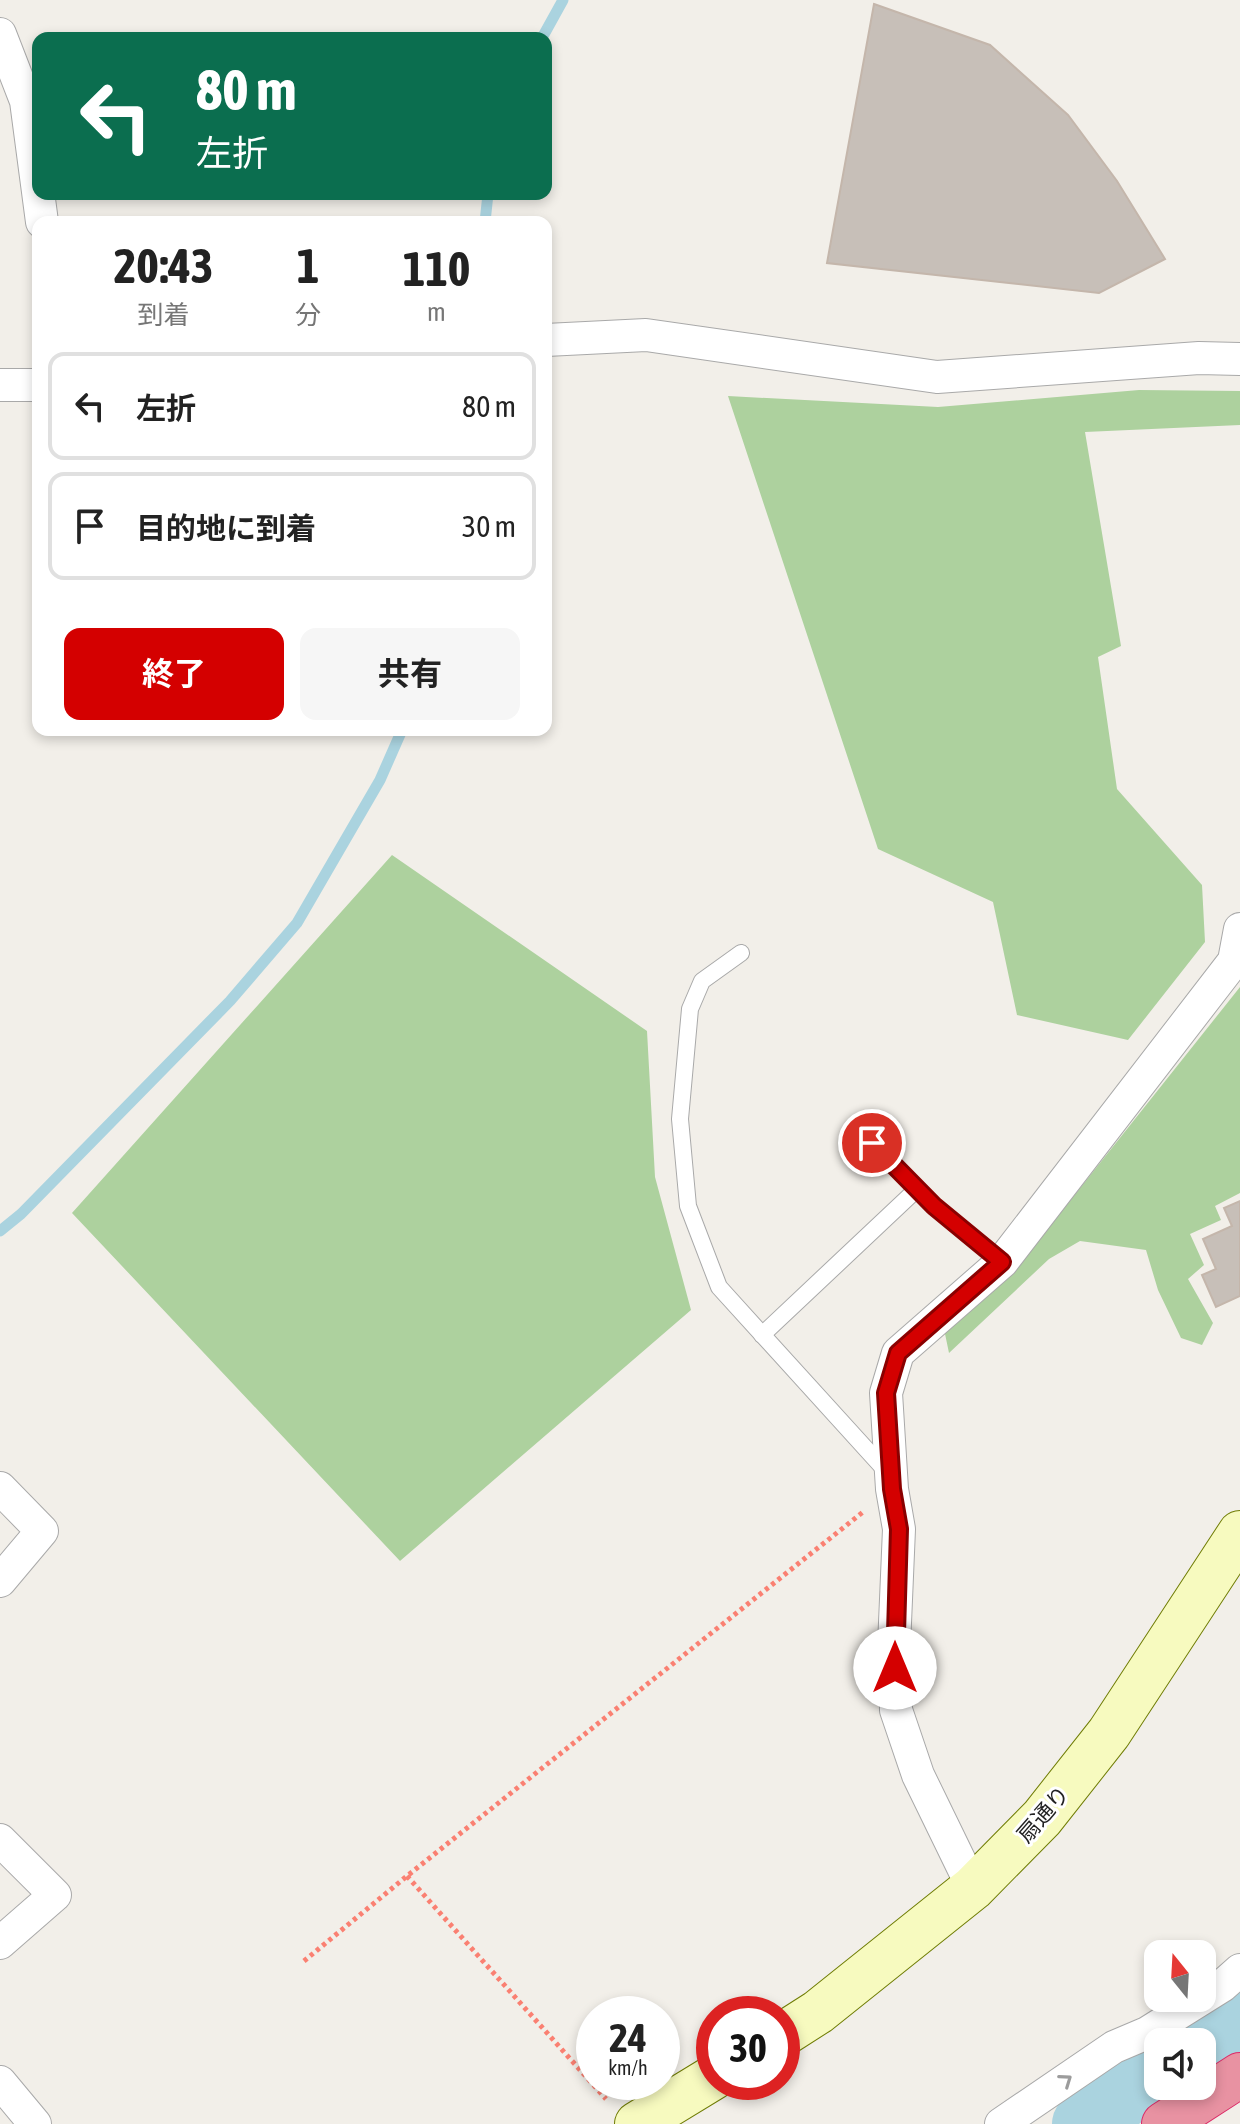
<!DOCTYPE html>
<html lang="ja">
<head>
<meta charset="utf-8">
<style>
	:root { --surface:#fff; --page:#f6f6f6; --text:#222; --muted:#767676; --line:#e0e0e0; --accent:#d40000 }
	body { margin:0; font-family:"Asap Condensed","Noto Sans JP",sans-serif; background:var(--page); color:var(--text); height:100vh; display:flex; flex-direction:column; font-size:30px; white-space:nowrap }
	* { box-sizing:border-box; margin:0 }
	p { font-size:26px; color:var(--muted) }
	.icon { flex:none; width:44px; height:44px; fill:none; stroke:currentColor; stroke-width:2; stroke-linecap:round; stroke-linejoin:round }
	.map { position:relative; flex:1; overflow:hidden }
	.side { position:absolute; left:32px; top:216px; width:520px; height:520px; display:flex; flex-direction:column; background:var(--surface); border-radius:16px; box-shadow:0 4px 12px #0003 }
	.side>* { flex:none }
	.top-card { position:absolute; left:32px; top:32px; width:520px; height:168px; border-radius:16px; box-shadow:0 4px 12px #0003; background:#0b6e4f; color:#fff; overflow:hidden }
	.needle { width:52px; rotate:342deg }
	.buttons { position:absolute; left:1144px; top:1940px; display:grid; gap:16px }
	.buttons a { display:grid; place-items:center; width:72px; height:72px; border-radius:16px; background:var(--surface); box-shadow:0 4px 12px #0003; font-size:40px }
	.speed { position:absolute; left:576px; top:1996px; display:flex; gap:16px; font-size:40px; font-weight:700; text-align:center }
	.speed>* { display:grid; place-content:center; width:104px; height:104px; border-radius:50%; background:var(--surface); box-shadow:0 4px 12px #0003; line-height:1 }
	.speed small { font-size:20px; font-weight:400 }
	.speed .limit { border:12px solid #d22; background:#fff; color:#111 }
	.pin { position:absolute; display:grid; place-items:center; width:68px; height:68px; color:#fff; margin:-34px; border:4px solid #fff; border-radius:50%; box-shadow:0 2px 8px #0007 }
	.me { position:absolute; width:88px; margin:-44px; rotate:0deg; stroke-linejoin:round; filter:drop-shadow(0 0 6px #0008) }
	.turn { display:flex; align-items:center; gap:28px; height:168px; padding:0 32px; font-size:36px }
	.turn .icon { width:104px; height:104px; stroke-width:2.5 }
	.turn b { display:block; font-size:56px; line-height:68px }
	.eta { display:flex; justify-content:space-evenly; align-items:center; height:136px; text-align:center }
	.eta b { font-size:48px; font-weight:700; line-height:56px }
	.button { display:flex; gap:16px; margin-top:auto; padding:16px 32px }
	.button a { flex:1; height:92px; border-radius:16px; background:var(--accent); color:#fff; font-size:32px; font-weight:700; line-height:92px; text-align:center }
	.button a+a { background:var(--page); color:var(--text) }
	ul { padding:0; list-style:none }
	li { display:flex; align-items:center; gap:24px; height:108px; margin:0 16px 12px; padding:0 16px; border:4px solid var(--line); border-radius:16px }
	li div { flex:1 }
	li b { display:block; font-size:30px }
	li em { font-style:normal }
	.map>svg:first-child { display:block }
</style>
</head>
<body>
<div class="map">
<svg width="1240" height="2124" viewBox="0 0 1240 2124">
	<rect width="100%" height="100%" fill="#f2efe9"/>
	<g fill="#add19e">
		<path d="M1139,390L1240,391V425L1085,432L1121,646L1098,657L1117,789L1202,885L1205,942L1128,1040L1017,1015L993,902L878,849L728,396L938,407Z"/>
		<path d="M392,855L647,1031L655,1177L691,1310L400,1561L72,1213Z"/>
		<path d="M1240,987V1193L1215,1206L1221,1220L1190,1234L1204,1265L1188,1279L1213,1323L1202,1345L1181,1338L1158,1290L1146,1250L1080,1241L1049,1259L949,1353L944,1329L1018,1266Z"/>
	</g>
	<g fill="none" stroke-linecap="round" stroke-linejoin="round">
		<g stroke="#aad3df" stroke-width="11">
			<path d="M542,38L563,0"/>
			<path d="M485,222L488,194"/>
			<path d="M0,1231L21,1214L230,1001L297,923L380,780L402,730"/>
		</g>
		<g stroke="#aad3df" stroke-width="64">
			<path d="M1198,2042L1240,2014"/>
			<path d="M1084,2124L1158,2071"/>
		</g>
	</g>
	<g fill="#c7bfb8" stroke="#c4b6ab" stroke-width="2">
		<path d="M874,4L990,45L1068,115L1117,181L1165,259L1099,293L827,263Z"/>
		<path d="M1240,1201V1296L1216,1307L1202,1275L1216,1269L1203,1239L1232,1226L1224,1208Z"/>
	</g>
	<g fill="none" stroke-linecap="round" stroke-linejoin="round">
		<defs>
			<g id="lane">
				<path d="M741,953L702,981L690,1009L680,1119L688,1206L719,1287L887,1472"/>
				<path d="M872,1143L934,1206L1002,1262"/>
				<path d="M762,1335L917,1189"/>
			</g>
			<g id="street">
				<path d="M0,34L26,101L42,222"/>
				<path d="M546,340L646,335L937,377L1199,358L1240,359"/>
				<path d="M0,385H38"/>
				<path d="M0,1488L42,1531L0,1581"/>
				<path d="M0,1840L55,1895L0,1943"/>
				<path d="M973,1888L918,1775L896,1710L894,1646L899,1529L892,1489L886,1393L898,1353L1002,1262L1234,961L1240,929"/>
				<path d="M0,2082L35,2124"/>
				<path d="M1001,2124L1114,2047L1147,2033L1222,1986L1240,1970"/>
			</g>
			<g id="secondary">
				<path d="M782,2035L818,2012L973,1888L1042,1818L1109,1733L1240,1533"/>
				<path d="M637,2124L714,2077"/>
			</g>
			<path id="highway" d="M1164,2124L1240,2075"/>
		</defs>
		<use href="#lane" stroke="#a9a9a9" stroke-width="18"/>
		<use href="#street" stroke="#a9a9a9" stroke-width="34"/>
		<use href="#secondary" stroke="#707d05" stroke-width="46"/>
		<use href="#highway" stroke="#dc2a67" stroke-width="46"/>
		<g stroke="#fa8072" stroke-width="5" stroke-dasharray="4 4" stroke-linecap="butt">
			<path d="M407,1876L606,2099"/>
			<path d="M304,1961L407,1876L863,1512"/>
		</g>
		<use href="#lane" stroke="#fff" stroke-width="16"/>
		<use href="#street" stroke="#fff" stroke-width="32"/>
		<use href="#secondary" stroke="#f7fabf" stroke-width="44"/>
		<use href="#highway" stroke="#e892a2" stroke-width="44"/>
	</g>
	<defs><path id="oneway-chevron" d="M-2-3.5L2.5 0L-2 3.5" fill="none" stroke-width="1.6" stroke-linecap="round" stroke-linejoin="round" transform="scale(2)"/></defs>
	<use stroke="#9c9c9c" href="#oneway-chevron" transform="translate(1066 2080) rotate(-35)"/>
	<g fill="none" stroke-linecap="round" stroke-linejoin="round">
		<defs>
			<path id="route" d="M872,1143L934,1206L1002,1262L898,1353L886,1393L892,1489L899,1529L895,1668"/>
		</defs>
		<use href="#route" stroke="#8a0000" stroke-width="20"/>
		<use href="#route" stroke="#d40000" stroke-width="14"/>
	</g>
	<g text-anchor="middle" stroke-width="6" stroke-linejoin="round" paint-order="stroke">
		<g font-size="22" fill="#222" stroke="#fff">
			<text transform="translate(1043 1814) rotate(-49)" y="8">扇通り</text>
		</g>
	</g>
</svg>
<div class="buttons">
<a><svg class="needle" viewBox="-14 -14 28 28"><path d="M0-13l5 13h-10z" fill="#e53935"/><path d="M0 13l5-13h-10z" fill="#767676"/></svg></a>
<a><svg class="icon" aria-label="sound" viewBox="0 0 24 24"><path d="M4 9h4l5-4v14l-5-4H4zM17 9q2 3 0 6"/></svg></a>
</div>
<div class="speed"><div>24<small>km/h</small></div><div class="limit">30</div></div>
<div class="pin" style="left:872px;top:1143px;background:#d93025"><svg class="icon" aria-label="arrive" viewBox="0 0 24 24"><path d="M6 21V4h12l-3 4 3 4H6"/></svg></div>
<svg class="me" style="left:895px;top:1668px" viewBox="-20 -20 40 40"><circle r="19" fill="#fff"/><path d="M0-13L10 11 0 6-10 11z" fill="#d40000"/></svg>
<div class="top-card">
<div class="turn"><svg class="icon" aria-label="left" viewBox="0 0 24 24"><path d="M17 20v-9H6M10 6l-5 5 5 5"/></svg><div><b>80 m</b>左折</div></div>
</div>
<section class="side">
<div class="eta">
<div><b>20:43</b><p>到着</p></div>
<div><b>1</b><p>分</p></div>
<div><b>110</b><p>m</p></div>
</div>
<ul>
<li><svg class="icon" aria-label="left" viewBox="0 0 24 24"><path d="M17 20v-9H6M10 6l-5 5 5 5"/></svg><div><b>左折</b></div><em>80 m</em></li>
<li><svg class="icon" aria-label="arrive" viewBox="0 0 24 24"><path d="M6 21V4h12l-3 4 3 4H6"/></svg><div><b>目的地に到着</b></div><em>30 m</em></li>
</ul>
<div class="button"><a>終了</a><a>共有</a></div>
</section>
</div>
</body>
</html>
